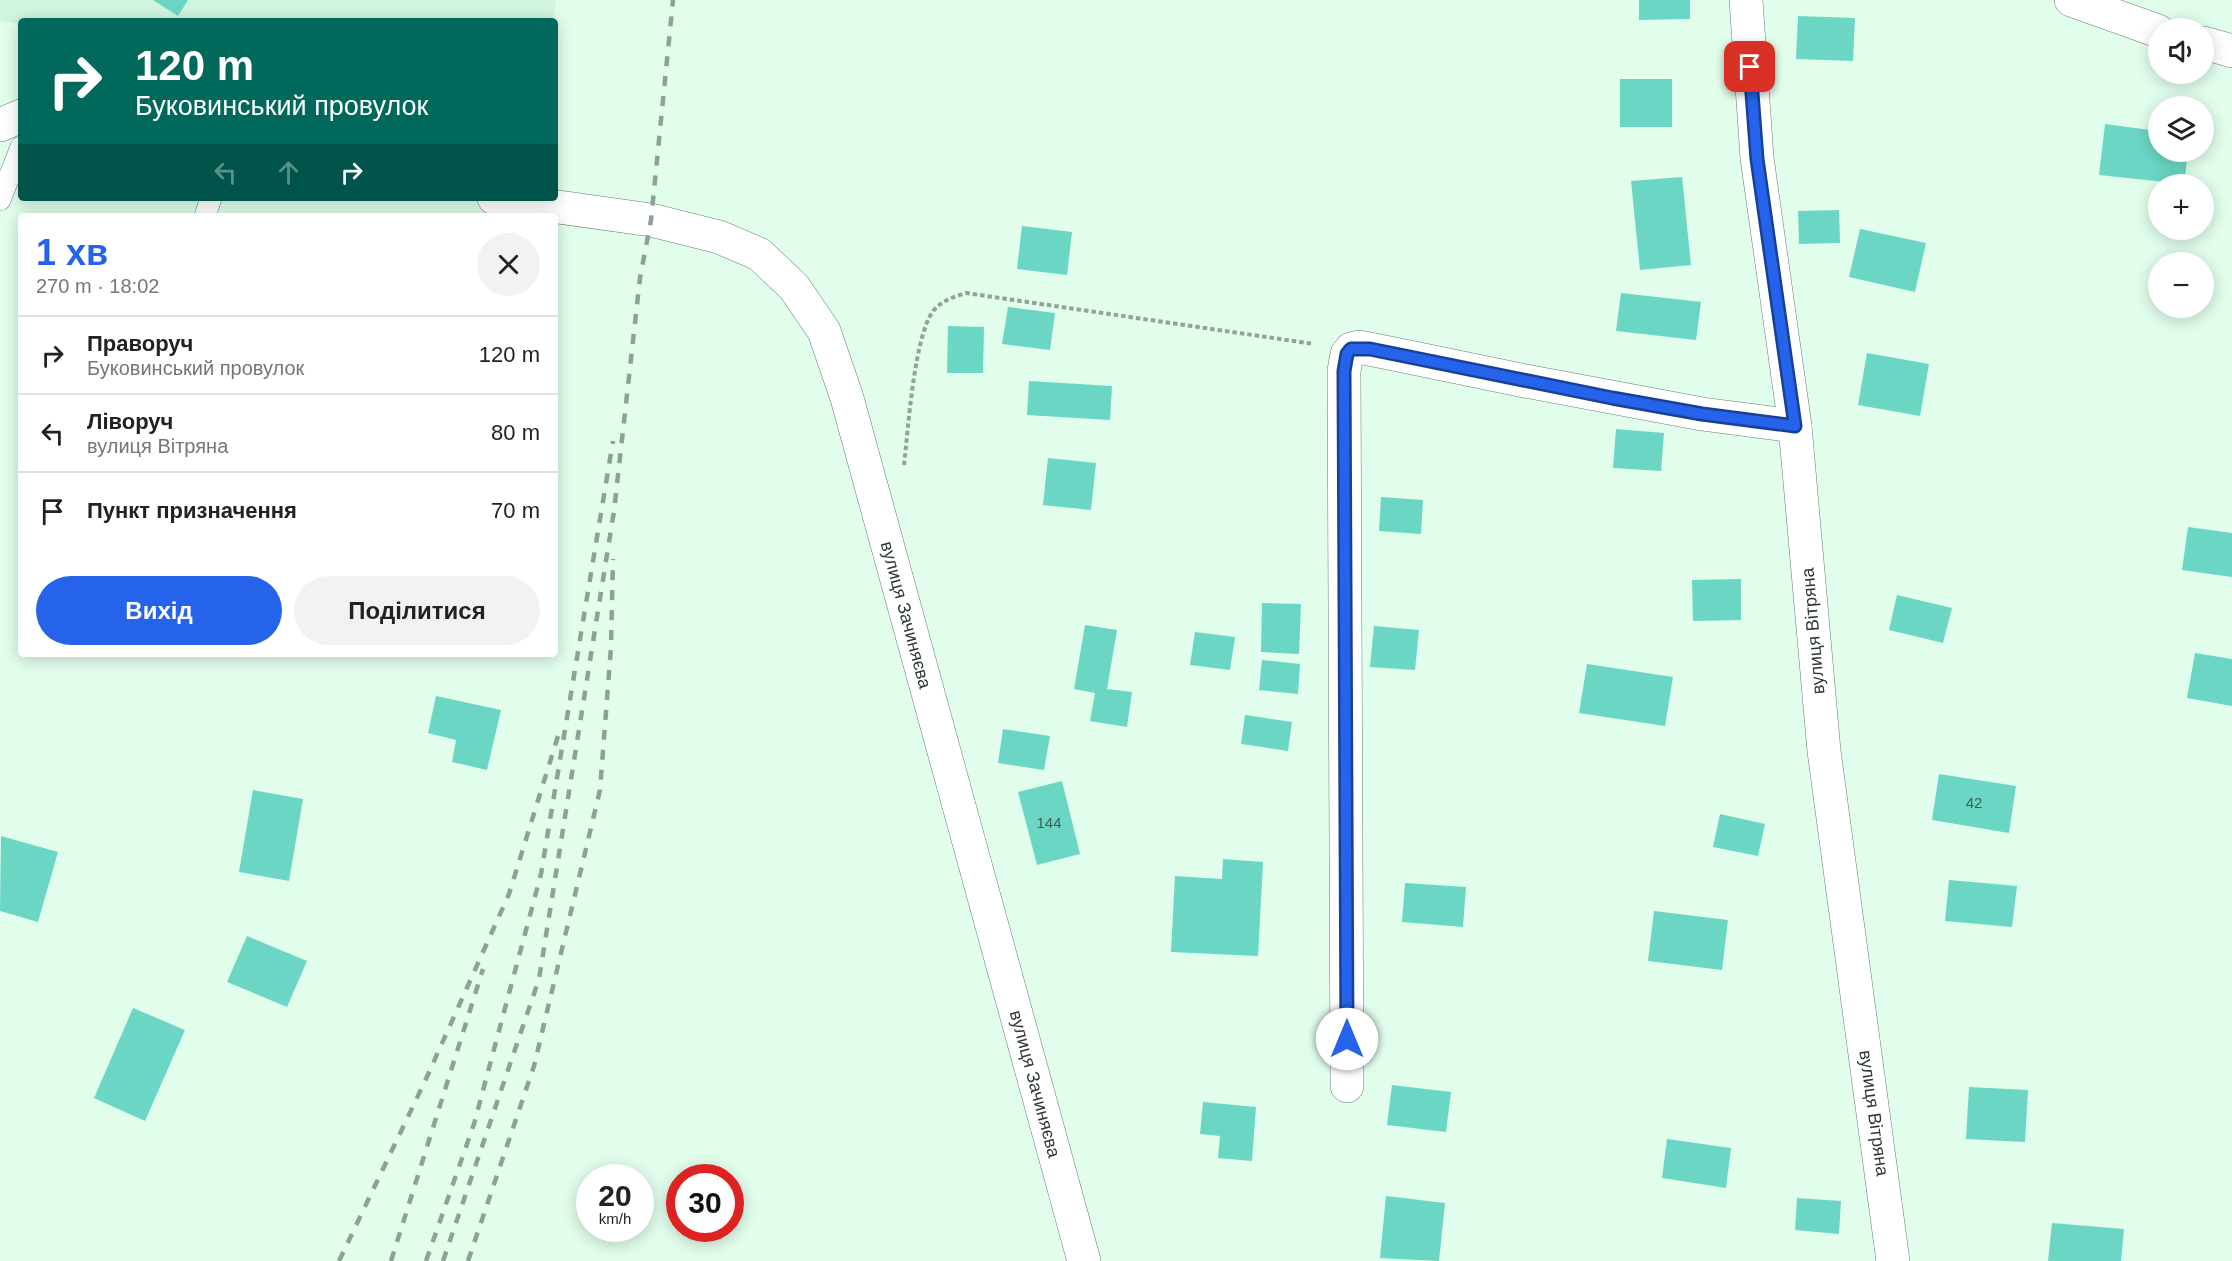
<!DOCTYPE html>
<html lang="uk">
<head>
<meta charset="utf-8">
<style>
	:root { --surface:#fff; --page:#f2f2f2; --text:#222; --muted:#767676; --line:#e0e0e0; --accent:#2563eb }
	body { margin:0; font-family:Helvetica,sans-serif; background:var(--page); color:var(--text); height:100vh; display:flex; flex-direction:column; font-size:22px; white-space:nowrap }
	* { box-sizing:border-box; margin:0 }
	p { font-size:20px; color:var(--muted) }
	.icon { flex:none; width:33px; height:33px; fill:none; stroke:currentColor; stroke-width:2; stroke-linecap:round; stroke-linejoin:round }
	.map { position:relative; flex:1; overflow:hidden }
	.side { position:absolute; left:18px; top:213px; width:540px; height:444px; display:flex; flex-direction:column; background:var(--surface); border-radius:6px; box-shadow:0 3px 15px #0003 }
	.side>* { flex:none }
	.guide { position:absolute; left:18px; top:18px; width:540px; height:183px; border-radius:6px; box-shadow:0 3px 15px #0003; background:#00695c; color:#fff; overflow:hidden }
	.fabs { position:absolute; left:2148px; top:18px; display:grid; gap:12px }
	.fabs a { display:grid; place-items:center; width:66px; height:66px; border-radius:50%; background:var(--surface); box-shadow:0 3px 15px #0003; font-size:30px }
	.speed { position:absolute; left:576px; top:1164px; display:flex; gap:12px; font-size:30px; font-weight:700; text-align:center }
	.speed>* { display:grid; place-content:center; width:78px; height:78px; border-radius:50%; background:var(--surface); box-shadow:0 3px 15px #0003; line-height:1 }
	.speed small { font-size:15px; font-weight:400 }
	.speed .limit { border:9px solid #d22; background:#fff; color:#111 }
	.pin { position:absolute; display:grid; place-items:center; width:51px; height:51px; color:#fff; margin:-26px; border-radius:12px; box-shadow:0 3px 9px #0006 }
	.me { position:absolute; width:66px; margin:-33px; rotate:0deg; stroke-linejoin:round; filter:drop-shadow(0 0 4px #0008) }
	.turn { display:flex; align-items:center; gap:21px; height:126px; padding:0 18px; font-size:27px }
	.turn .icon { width:78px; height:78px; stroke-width:2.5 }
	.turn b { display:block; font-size:42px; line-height:51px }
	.lanes { display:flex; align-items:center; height:57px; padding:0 18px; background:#0003; justify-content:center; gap:30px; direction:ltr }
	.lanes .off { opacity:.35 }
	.round { display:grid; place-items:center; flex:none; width:63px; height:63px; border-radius:32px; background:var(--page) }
	.overview { display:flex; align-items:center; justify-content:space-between; height:102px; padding:0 18px }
	h1 { font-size:36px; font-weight:600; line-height:45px; color:var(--accent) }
	.button { display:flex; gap:12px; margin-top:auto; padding:12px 18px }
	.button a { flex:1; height:69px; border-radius:36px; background:var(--accent); color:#fff; font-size:24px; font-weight:600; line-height:69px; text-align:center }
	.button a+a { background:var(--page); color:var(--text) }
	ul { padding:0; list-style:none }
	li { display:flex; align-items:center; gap:18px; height:78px; padding:0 18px; border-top:2px solid var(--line) }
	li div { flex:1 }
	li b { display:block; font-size:22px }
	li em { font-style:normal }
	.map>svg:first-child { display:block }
</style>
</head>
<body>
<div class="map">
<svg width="2232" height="1261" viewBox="0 0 2232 1261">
	<rect width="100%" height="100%" fill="#e1fdec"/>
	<path fill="#d0f4de" d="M0,0H556L553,21H21V24L0,21Z"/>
	<g fill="#6cd6c4">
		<path d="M153,0H188L178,16Z"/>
		<path d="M1639,0H1690V19L1639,20Z"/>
		<path d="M1798,16L1855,18L1853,61L1796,59Z"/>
		<rect x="1620" y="79" width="52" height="48"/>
		<path d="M2105,124L2158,131V152H2188L2184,184L2099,175Z"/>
		<path d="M1682,177L1691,265L1640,270L1631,181Z"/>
		<path d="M1839,210L1840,243L1799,244L1798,211Z"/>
		<path d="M1022,226L1072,232L1067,275L1017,269Z"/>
		<path d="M1860,229L1926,243L1915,292L1849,277Z"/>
		<path d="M1621,293L1701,302L1696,340L1616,331Z"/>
		<path d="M1008,307L1055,313L1050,350L1002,344Z"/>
		<path d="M948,326L984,327L983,373H947Z"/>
		<path d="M1867,353L1929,364L1920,416L1858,405Z"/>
		<path d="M1029,381L1112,386L1110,420L1027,415Z"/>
		<path d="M1616,429L1664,433L1661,471L1613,468Z"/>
		<path d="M1048,458L1096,463L1091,510L1043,505Z"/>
		<path d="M1381,497L1423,500L1421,534L1379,531Z"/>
		<path d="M2188,527L2232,533V577L2182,570Z"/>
		<path d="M1741,579V620L1693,621L1692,580Z"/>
		<path d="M1897,595L1952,608L1943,643L1889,630Z"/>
		<path d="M1262,603L1301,604L1299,654L1261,652Z"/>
		<path d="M1085,625L1117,630L1107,689L1132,692L1127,727L1090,721L1095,693L1074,689Z"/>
		<path d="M1374,626L1419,630L1415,670L1370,667Z"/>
		<path d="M1195,632L1235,637L1230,670L1190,665Z"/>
		<path d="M2195,653L2232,659V706L2187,698Z"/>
		<path d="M1262,660L1300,664L1298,694L1259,690Z"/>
		<path d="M1587,664L1673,677L1665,726L1579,713Z"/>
		<path d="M436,696L501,710L487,770L452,762L456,740L428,733Z"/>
		<path d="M1245,715L1292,722L1288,751L1241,744Z"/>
		<path d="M1003,729L1050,736L1044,770L998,763Z"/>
		<path d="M1939,774L2016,786L2009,833L1932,820Z"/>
		<path d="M1062,781L1080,854L1037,865L1018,792Z"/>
		<path d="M253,790L303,799L289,881L239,872Z"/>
		<path d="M1720,814L1765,824L1758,856L1713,847Z"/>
		<path d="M1,836L58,852L38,922L0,911Z"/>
		<path d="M1223,859L1263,862L1258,956L1171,952L1175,876L1222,879Z"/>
		<path d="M1949,880L2017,886L2012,927L1945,921Z"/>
		<path d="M1405,883L1466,887L1463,927L1402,922Z"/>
		<path d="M1654,911L1728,920L1722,970L1648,961Z"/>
		<path d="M247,936L307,961L287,1007L227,982Z"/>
		<path d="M133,1008L185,1030L145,1121L94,1098Z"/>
		<path d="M1392,1085L1451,1092L1446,1132L1387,1125Z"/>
		<path d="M1969,1087L2028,1090L2025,1142L1966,1139Z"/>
		<path d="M1203,1102L1256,1107L1252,1161L1218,1158L1220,1136L1200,1134Z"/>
		<path d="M1667,1139L1731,1148L1726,1188L1662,1178Z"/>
		<path d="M1386,1196L1445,1203L1439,1261L1380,1258Z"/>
		<path d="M1797,1198L1841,1201L1839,1234L1795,1230Z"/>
		<path d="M2052,1223L2124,1229L2121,1261H2048Z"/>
	</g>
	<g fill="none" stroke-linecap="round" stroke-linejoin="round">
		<defs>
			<g id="lane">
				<path d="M0,200L21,147"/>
				<path d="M205,216L211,198"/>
			</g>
			<g id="street">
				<path d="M1746,0L1757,158L1795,426L1824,751L1893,1261"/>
				<path d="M2071,0L2158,31"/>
				<path d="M2204,43L2232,51"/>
				<path d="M1347,1086L1344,371L1347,354L1351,349L1359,347L1399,355L1525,381L1702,414L1795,426"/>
			</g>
			<g id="primary">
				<path d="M0,125L21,116"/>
				<path d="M494,198L651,220L719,237L759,254L794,287L824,331L847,398L1084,1261"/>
			</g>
		</defs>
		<use href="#lane" stroke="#657f6f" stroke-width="22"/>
		<use href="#street" stroke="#657f6f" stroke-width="34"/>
		<use href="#primary" stroke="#657f6f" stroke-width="34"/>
		<path stroke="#8fa397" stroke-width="4" stroke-dasharray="4.5 3" stroke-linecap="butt" d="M904,465C908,432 914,334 934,310C943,300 954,297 966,293L1314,344"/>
		<use href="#lane" stroke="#fff" stroke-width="21"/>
		<use href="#street" stroke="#fff" stroke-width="33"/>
		<use href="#primary" stroke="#fff" stroke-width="33"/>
		<g stroke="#8da195" stroke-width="4.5" stroke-dasharray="10 10" stroke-linecap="butt">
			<path d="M339,1261L426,1079L509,894L558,736"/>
			<path d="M391,1261L483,969"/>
			<path d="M426,1261L474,1124L541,874L613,441"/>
			<path d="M443,1261L539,979L614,511L640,278L651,220L673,0"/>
			<path d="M468,1261L534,1066L600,790L611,647L613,559"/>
		</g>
	</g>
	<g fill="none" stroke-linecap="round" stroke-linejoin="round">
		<defs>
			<path id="route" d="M1347,1039L1344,371L1347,354L1351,349H1370L1612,398L1702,414L1795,426L1757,159L1750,67"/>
		</defs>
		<use href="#route" stroke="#184099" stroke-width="15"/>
		<use href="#route" stroke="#2563eb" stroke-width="10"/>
	</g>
	<g text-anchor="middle" stroke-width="4.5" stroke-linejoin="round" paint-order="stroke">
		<g font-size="15" fill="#3e6056">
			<text x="1974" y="808">42</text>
			<text x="1049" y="828">144</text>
		</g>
		<g font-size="18" fill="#2e3932" stroke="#fff">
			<text transform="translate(906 615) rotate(75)" y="6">вулиця Зачиняєва</text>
			<text transform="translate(1813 631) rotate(-95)" y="6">вулиця Вітряна</text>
			<text transform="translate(1035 1084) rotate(75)" y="6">вулиця Зачиняєва</text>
			<text transform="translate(1874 1113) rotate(82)" y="6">вулиця Вітряна</text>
		</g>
	</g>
</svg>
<div class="fabs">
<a><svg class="icon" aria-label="sound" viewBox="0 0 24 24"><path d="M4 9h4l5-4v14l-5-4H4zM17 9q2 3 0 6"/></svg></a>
<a><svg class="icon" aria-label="layers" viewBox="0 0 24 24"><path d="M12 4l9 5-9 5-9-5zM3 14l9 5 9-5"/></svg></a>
<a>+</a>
<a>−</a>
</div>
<div class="speed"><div>20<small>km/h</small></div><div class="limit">30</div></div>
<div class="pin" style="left:1750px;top:67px;background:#d93025"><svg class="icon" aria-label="arrive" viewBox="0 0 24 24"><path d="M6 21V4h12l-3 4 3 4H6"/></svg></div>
<svg class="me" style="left:1347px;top:1039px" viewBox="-20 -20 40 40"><circle r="19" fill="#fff"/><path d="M0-13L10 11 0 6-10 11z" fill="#2563eb"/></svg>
<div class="guide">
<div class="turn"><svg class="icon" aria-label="right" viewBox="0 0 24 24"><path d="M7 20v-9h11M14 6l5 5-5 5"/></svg><div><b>120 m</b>Буковинський провулок</div></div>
<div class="lanes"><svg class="icon off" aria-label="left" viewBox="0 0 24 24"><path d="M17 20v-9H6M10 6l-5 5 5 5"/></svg><svg class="icon off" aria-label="ahead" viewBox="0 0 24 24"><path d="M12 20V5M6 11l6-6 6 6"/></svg><svg class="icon" aria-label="right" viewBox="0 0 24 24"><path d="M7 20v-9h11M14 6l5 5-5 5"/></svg></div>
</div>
<section class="side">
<div class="overview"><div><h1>1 хв</h1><p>270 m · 18:02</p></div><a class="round"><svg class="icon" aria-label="close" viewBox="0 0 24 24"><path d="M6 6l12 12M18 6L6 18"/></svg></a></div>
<ul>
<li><svg class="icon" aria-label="right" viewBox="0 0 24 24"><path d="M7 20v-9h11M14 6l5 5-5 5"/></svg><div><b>Праворуч</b><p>Буковинський провулок</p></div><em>120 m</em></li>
<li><svg class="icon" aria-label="left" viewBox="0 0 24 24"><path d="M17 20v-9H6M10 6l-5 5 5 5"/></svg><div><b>Ліворуч</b><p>вулиця Вітряна</p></div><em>80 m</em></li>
<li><svg class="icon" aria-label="arrive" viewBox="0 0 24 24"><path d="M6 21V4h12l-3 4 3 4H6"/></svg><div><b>Пункт призначення</b></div><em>70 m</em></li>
</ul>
<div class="button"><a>Вихід</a><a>Поділитися</a></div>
</section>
</div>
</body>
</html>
